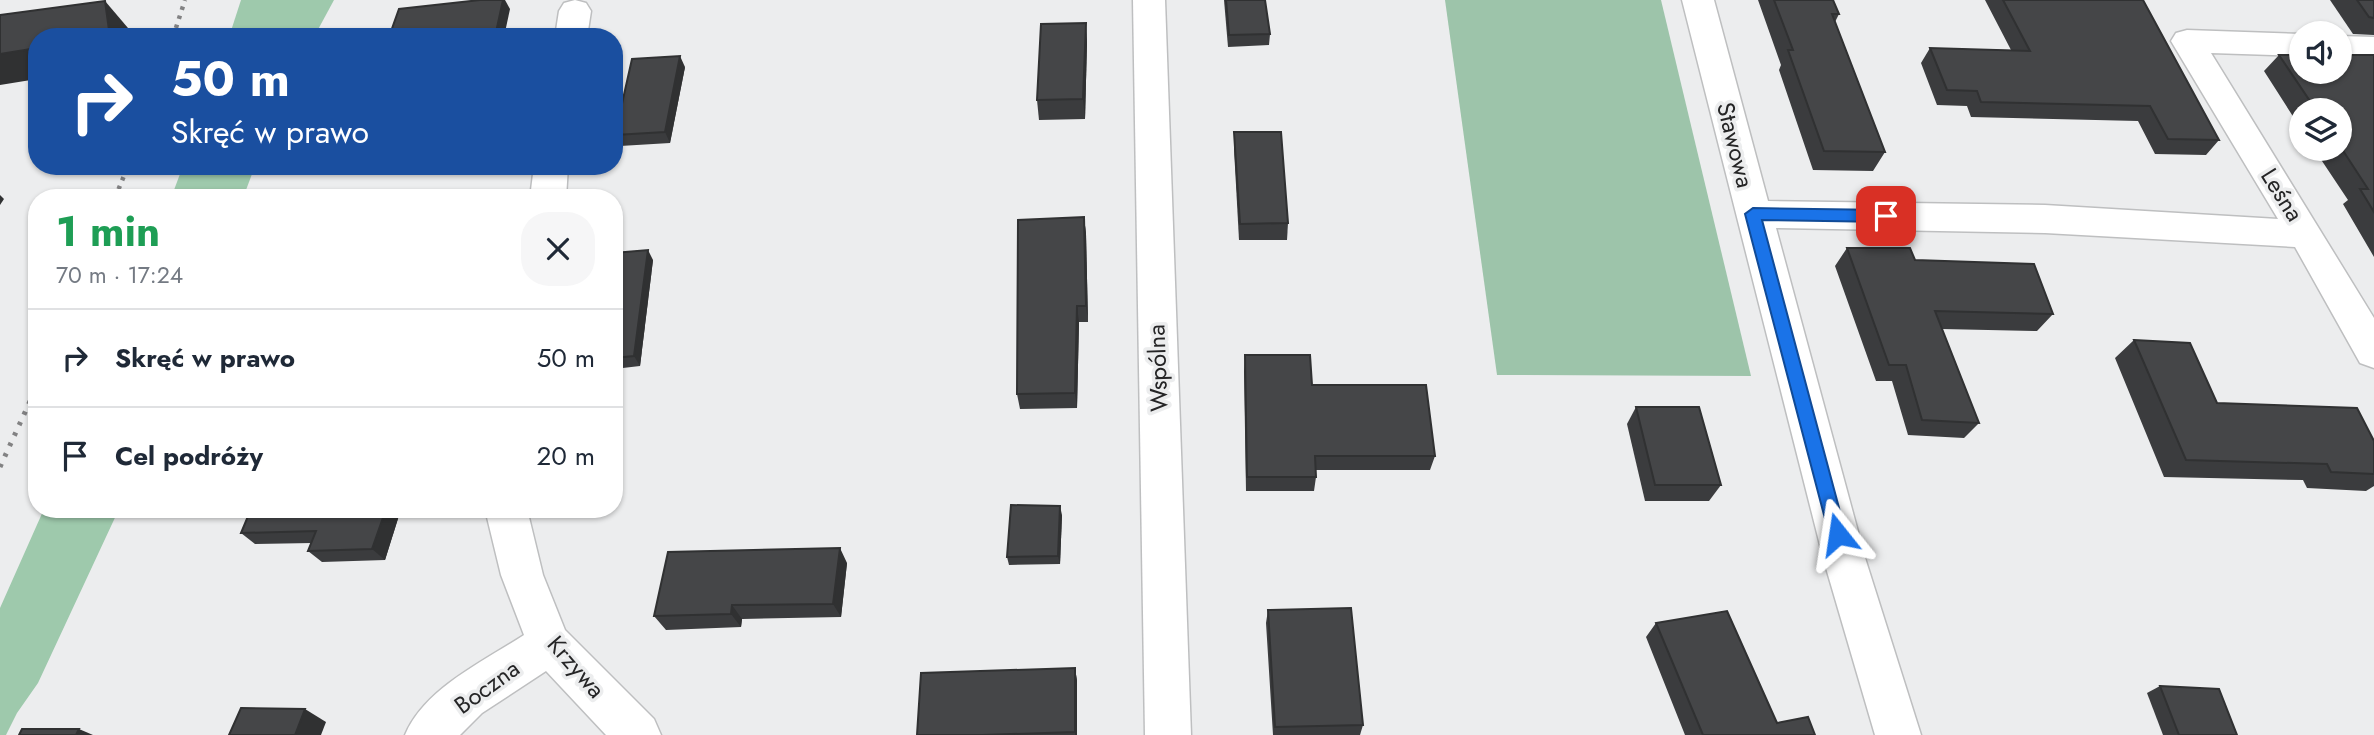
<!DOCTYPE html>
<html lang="pl">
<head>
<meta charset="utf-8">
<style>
	:root { --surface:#fff; --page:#f6f6f7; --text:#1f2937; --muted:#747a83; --line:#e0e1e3 }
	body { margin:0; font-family:Jost,sans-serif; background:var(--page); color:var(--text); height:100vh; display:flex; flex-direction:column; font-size:26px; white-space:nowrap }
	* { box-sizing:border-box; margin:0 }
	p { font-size:23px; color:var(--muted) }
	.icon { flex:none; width:38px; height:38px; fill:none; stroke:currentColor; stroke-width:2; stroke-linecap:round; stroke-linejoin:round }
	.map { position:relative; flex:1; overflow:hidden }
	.sheet { position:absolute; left:28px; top:189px; width:595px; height:329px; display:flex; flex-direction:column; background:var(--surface); border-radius:28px; box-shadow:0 2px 5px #0004 }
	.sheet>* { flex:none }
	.hud { position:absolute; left:28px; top:28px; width:595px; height:147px; border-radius:28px; box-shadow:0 2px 5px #0004; background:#1a4fa0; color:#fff; overflow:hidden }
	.buttons { position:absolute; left:2289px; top:21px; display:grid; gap:14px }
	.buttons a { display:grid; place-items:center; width:63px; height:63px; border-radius:50%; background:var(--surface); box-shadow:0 2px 5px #0004; font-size:35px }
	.pin { position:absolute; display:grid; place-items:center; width:60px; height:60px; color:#fff; margin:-30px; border-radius:14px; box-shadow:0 4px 10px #0006 }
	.me { position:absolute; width:77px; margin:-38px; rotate:345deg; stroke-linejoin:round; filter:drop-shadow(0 0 5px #0008) }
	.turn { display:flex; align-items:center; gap:24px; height:147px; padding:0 28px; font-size:32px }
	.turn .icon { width:91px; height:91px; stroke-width:2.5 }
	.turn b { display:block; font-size:49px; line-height:60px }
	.round { display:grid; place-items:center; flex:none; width:74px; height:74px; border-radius:28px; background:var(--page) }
	.summary { display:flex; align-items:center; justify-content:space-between; height:119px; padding:0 28px }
	h1 { font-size:42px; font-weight:700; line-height:52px; color:#1e9e55 }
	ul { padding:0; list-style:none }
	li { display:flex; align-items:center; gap:21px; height:98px; padding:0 28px; border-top:2px solid var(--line) }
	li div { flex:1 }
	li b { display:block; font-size:26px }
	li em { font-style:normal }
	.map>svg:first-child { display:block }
</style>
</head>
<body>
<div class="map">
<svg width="2374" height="735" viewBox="0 0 2374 735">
	<rect width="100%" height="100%" fill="#ecedee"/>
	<path fill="#9dc4aa" d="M1445,0H1661L1751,376L1497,375Z"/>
	<g fill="#9ec9ac">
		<path d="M241,0H334L314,37H229Z"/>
		<path d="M183,166H255L243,198H171Z"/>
		<path d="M44,509H119L38,683L17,713L6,735H0V608Z"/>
	</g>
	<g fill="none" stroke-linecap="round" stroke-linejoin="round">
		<defs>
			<g id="minor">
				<path d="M575,0L586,3L591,11L587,37H555L559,11L564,3Z"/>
				<path d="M1133,0H1165L1191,735H1145Z"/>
				<path d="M1682,0H1714L1768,201L2045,205L2278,219L2171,41L2176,33L2187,30L2301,34V56L2211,53L2374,318V368L2360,363L2295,247L2045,233L1776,228L1866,561L1921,735H1875L1824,561Z"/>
				<path d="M2340,36L2374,37V59L2340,58Z"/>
				<path d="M534,166H568L566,198H530Z"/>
				<path d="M485,509H527L543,575L565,630L654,719L661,735H606L546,671L482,713L460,735H405C425,688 483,662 524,635L501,575Z"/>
			</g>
		</defs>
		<use href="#minor" stroke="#bebfc0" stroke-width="3"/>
		<use href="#minor" fill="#fff" fill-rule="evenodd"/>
		<g stroke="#828283" stroke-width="4.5" stroke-dasharray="3.5 6" stroke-linecap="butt">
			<path d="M173,37L185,0"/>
			<path d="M115,198L128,166"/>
		</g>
		<path stroke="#828283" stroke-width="5" stroke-dasharray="3.5 8" stroke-linecap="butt" d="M0,467L37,386"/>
	</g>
	<g fill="#3b3c3e">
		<path d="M1224,0H1265L1270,34L1269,45L1228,47Z"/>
		<path d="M1758,0H1833L1839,14L1835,22L1885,152L1873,171L1813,170L1779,70L1781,65Z"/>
		<path d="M1985,0H2143L2219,140L2206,155L2155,154L2138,121L1971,117L1967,106L1937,105L1921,63L1930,48L2011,50Z"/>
		<path d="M2330,0H2374V35L2353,34Z"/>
		<path d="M1086,23L1087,43L1085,119L1039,120L1037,100Z"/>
		<path d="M2279,55H2374V257L2343,204L2348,200L2314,149H2340V110H2301V129L2264,71Z"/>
		<path d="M685,67L670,143L620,146L615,135Z"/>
		<path d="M1234,132L1288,223L1287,240H1239L1234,149Z"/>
		<path d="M1084,217L1086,234L1088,322H1079L1077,408L1020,409L1017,394Z"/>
		<path d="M1847,248L1915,260L2053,314L2037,331L1942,329L1979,423L1964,438L1908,435L1892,381H1876L1835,266Z"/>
		<path d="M614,253L653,260L640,366L614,369Z"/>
		<path d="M2134,340L2217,403L2374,441V486L2366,491L2307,488L2303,480L2164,477L2115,358Z"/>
		<path d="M1245,355L1312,385L1435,456L1430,470H1316V477L1314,491H1246L1244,371Z"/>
		<path d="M1636,407L1721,485L1709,501H1645L1627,424Z"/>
		<path d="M251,509H401L385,560L322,562L308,551L312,543L255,544L241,533Z"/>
		<path d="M1062,515L1060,564L1009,565L1007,557Z"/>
		<path d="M847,563L841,617L742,619L741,627L666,630L654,616Z"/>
		<path d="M1268,610L1363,725L1360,735H1273L1266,623Z"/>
		<path d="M1656,623L1777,723L1815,735H1685L1646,637Z"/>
		<path d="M1075,668L1077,681V735H917Z"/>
		<path d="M2160,686L2237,735H2163L2147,693Z"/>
	</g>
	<g fill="#303132">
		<path d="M503,0H505L510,9L504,37H495Z"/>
		<path d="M105,1L128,28L129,37H110Z"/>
		<path d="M1086,23L1087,43L1085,119L1083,99Z"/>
		<path d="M37,48V79L0,85V54Z"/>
		<path d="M680,56L685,67L670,143L665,132Z"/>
		<path d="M454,191L458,198H452Z"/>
		<path d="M0,195L4,199L0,205Z"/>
		<path d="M1084,217L1086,234L1088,322L1086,306Z"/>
		<path d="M648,250L653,260L640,366L634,356Z"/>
		<path d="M1077,306L1079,322L1077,408L1075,393Z"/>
		<path d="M1060,506L1062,515L1060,564L1058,556Z"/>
		<path d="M386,509H401L385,560L372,549Z"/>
		<path d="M840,548L847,563L841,617L833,604Z"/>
		<path d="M732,605L742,619L741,627L731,614Z"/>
		<path d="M1075,668L1077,681V735H1075Z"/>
		<path d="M305,709L326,722L321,735H295Z"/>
		<path d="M79,729L93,735H76Z"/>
	</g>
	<g fill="#454648" stroke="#303132" stroke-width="2">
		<path d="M480,0H503L495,37H389L399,9Z"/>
		<path d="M1226,0H1265L1270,34L1229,35Z"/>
		<path d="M1774,0H1833L1839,14H1832L1885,152L1824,151L1788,50H1793Z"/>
		<path d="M2003,0H2143L2219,140L2168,139L2150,106L1981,102L1977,91L1947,90L1930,48L2030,51Z"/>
		<path d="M2357,0H2374V18L2369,17Z"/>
		<path d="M105,1L110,37H37V48L0,54V15Z"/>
		<path d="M1086,23L1083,99L1037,100L1041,24Z"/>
		<path d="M2279,55H2301V72H2340V55H2374V212L2360,189H2368L2340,146V110H2316Z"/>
		<path d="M680,56L665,132L615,135L632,59Z"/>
		<path d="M1234,132H1281L1288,223L1240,224Z"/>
		<path d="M454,191L452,198H388Z"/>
		<path d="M1084,217L1086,306H1077L1075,393L1017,394L1018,220Z"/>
		<path d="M1847,248H1910L1915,260L2034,264L2053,314L1935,311L1979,423L1922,420L1906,365H1889Z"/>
		<path d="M648,250L634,356L614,358V253Z"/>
		<path d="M2134,340L2190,343L2217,403L2357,408L2374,441V474L2331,472L2327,464L2186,460Z"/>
		<path d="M1245,355H1310L1312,385H1426L1435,456H1315L1316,477H1247Z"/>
		<path d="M1636,407H1699L1721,485H1655Z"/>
		<path d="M1011,505L1060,506L1058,556L1007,557Z"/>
		<path d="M251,509H386L372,549L308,551L316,531L241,533Z"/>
		<path d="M840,548L833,604L732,605L731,614L654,616L668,552Z"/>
		<path d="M1351,608L1363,725L1275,727L1268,610Z"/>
		<path d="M1727,611L1777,723L1808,717L1815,735H1703L1656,623Z"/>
		<path d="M1075,668V732L983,735H917L921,673Z"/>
		<path d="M2160,686L2219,689L2237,735H2179Z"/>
		<path d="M241,708L305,709L295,735H229Z"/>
		<path d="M22,729H79L76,735H19Z"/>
	</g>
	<path fill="#1a73e8" stroke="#114b97" stroke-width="2" d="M1753,208L1886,210L1893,216L1886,222L1762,220L1846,534L1844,540L1838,542L1832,540L1829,534L1745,214Z"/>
	<g text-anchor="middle" stroke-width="7" stroke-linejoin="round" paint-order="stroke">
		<g font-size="24" fill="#252526" stroke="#ecedee">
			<text transform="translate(1735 145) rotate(76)" y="8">Stawowa</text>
			<text transform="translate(2282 195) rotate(58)" y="8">Leśna</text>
			<text transform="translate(1158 368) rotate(-92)" y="8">Wspólna</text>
			<text transform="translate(576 667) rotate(49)" y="8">Krzywa</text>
			<text transform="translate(487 687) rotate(-36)" y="8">Boczna</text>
		</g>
	</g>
</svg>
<div class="buttons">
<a><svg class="icon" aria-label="sound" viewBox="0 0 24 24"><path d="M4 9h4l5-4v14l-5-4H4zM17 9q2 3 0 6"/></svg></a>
<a><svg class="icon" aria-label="layers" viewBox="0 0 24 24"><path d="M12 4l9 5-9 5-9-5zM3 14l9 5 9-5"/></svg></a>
</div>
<div class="pin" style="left:1886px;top:216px;background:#d93025"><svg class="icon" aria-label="arrive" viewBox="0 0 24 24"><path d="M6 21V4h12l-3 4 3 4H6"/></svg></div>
<svg class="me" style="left:1838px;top:534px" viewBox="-20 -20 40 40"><path d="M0-17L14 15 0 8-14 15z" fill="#1a73e8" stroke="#fff" stroke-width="4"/></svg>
<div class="hud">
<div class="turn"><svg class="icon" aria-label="right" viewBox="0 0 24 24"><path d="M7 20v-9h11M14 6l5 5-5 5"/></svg><div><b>50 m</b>Skręć w prawo</div></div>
</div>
<section class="sheet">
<div class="summary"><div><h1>1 min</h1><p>70 m · 17:24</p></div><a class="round"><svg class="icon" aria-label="close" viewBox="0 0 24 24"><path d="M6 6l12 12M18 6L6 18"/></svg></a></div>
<ul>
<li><svg class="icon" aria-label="right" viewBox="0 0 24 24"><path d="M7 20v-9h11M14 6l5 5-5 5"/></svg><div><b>Skręć w prawo</b></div><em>50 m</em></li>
<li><svg class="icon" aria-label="arrive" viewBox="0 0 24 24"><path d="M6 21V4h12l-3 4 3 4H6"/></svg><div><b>Cel podróży</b></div><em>20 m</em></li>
</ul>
</section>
</div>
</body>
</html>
